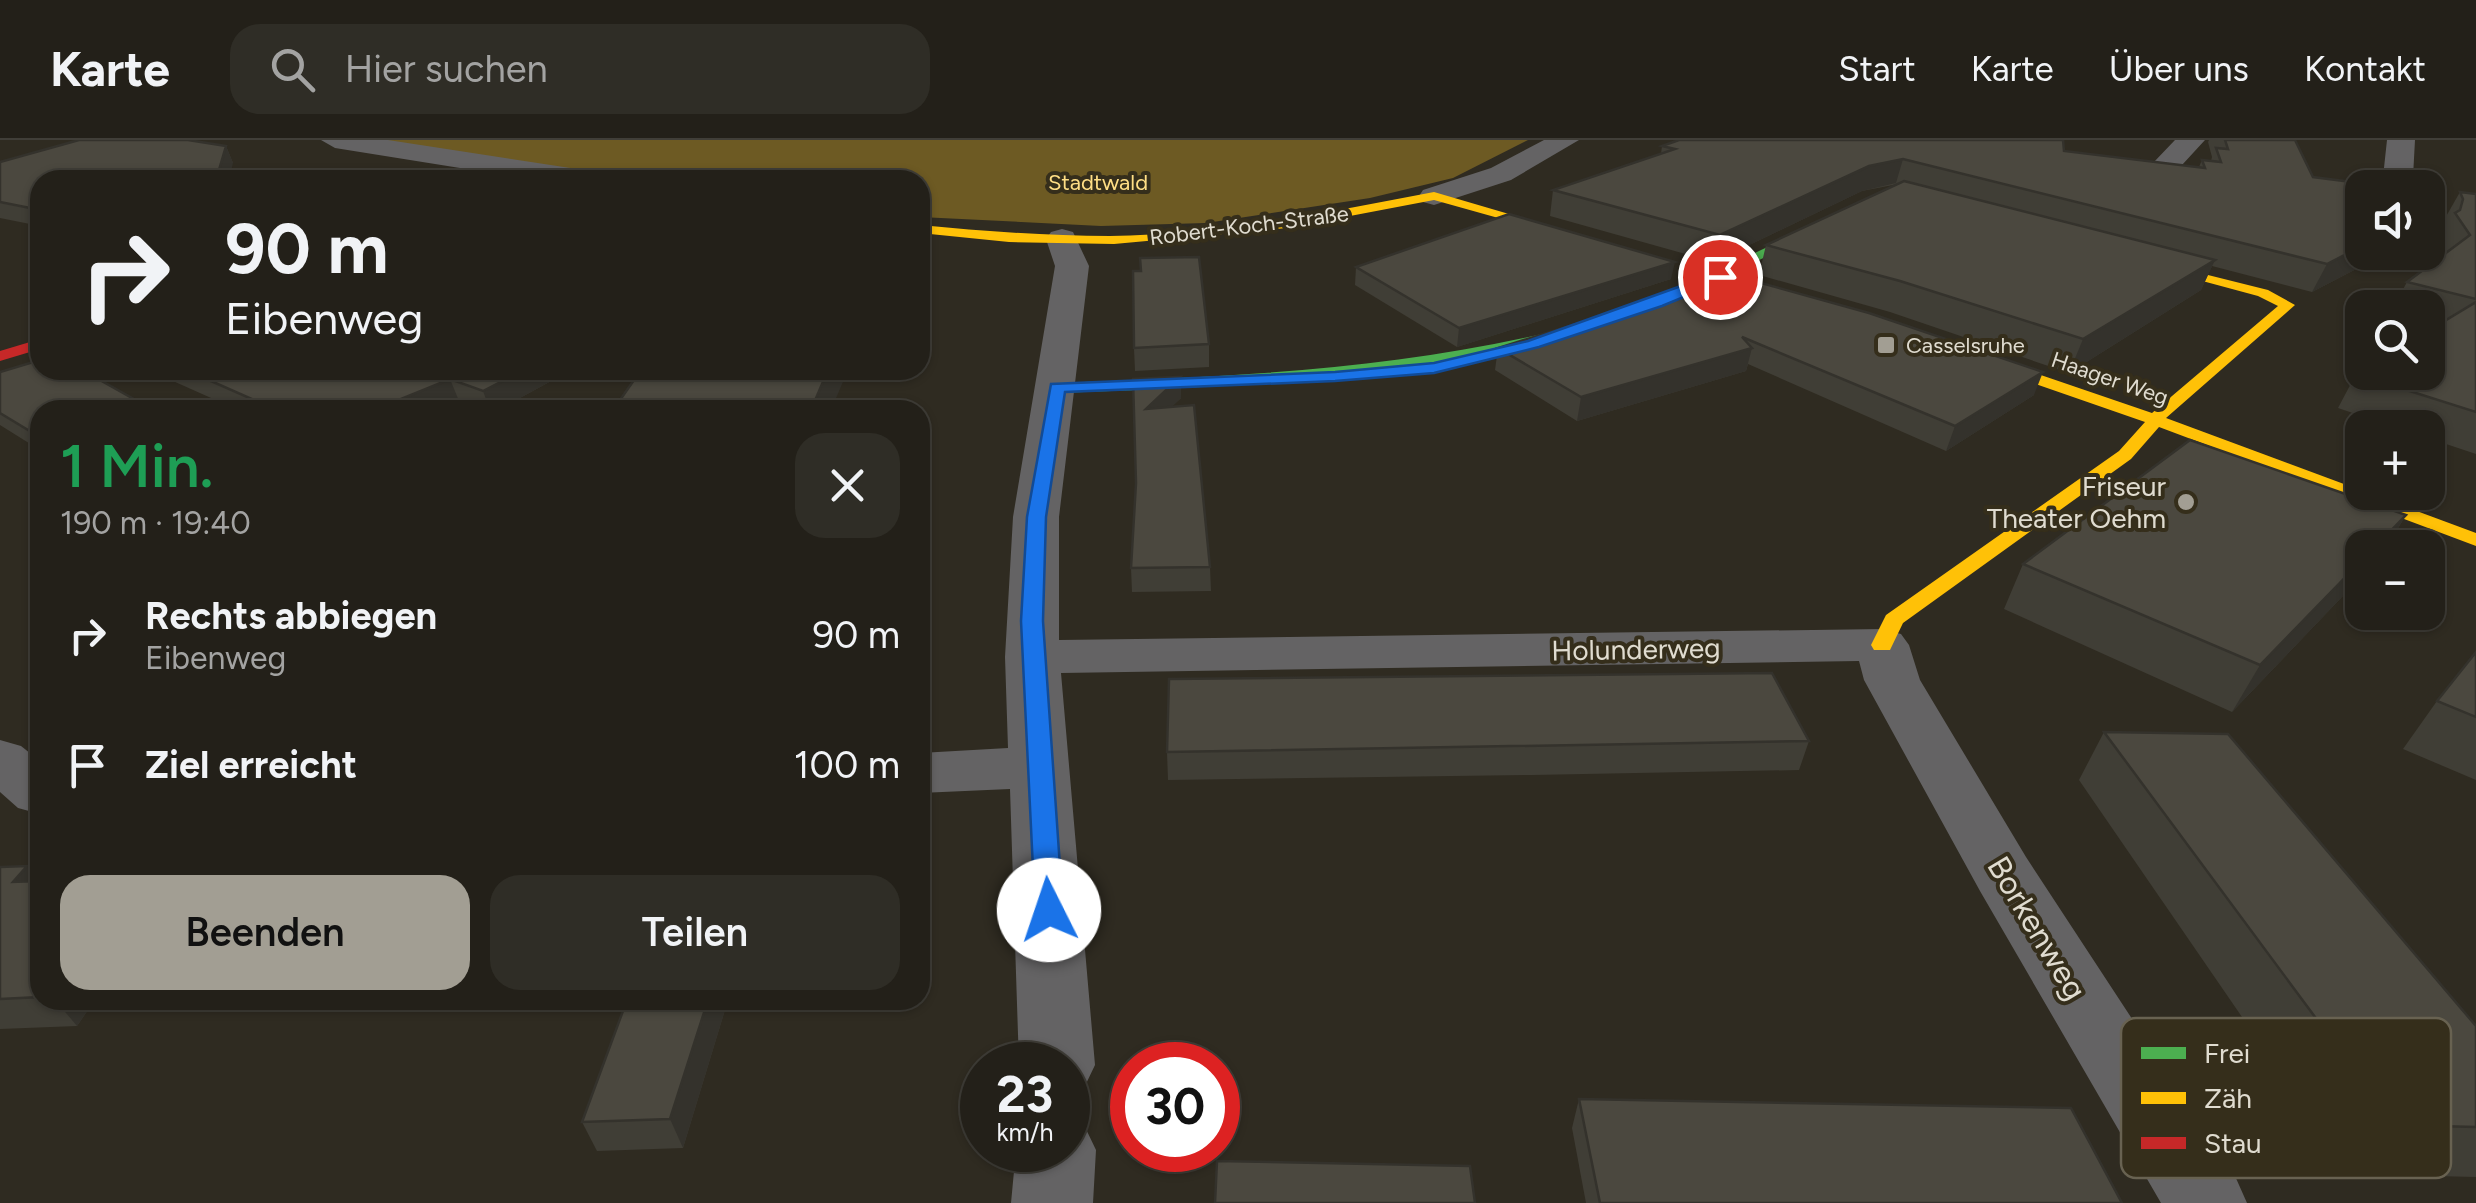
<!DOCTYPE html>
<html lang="de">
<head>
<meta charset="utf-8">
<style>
	:root { --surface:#232019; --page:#2f2d26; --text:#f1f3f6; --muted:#a3a3a2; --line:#403e38; --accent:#a29e93 }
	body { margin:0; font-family:Figtree,sans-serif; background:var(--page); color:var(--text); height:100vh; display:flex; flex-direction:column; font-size:38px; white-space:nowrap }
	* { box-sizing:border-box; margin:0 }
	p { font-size:32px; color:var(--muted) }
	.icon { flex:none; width:55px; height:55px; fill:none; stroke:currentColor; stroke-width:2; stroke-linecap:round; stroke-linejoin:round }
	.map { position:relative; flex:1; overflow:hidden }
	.panel { position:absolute; left:30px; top:260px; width:900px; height:610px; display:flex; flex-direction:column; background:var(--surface); border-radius:30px; box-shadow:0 2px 8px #0004,0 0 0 2px var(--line) }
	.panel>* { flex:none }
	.banner { position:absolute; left:30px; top:30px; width:900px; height:210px; border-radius:30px; box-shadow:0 2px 8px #0004,0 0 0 2px var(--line); background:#232019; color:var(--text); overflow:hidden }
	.controls { position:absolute; left:2345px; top:30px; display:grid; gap:20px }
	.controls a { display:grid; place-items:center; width:100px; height:100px; border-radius:20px; background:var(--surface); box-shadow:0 2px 8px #0004,0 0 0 2px var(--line); font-size:50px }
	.speed { position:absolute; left:960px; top:902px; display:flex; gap:20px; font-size:50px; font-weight:700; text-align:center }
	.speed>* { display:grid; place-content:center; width:130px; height:130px; border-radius:50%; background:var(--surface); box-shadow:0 2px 8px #0004,0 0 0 2px var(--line); line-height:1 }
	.speed small { font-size:25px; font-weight:400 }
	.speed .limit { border:15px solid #d22; background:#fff; color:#111 }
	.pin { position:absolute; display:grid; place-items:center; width:85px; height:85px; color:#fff; margin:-42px; border:5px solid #fff; border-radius:50%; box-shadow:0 2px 10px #0007 }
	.me { position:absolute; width:110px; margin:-55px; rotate:356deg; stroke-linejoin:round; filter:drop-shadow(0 0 8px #0008) }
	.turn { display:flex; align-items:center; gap:35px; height:210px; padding:0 30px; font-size:45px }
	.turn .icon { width:130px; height:130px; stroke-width:2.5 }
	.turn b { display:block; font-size:70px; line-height:85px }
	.round { display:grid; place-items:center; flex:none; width:105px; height:105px; border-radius:30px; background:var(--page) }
	.headline { display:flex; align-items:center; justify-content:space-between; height:170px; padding:0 30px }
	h1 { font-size:60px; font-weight:600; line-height:75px; color:#1e9e55 }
	.button { display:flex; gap:20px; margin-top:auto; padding:20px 30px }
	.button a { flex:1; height:115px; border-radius:30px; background:var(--accent); color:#111; font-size:40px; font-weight:600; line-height:115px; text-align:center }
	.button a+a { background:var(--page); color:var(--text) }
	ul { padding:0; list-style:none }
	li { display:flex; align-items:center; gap:30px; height:130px; padding:0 30px }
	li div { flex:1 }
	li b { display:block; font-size:38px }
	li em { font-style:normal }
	header { display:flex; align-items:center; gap:60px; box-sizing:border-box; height:140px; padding:0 50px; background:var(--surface); border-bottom:2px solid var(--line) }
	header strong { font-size:48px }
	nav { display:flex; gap:55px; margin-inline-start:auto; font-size:35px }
	.search { width:700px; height:90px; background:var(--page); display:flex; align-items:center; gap:25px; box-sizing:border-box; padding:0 35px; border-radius:30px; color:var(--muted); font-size:38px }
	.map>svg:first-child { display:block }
</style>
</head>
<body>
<header>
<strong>Karte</strong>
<div class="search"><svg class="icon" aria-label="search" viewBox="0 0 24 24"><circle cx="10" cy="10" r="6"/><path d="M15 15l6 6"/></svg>Hier suchen</div>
<nav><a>Start</a><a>Karte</a><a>Über uns</a><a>Kontakt</a></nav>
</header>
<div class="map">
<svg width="2476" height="1063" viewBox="0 0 2476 1063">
	<rect width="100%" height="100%" fill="#2f2b21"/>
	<path fill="#6d5a23" d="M380,0H1528L1453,38L1370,58L1206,83L1101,86L920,77V40H632Z"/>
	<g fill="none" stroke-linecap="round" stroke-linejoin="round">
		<g fill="#646364" fill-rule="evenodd">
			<path d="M321,0H388L577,29L587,32L592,38L535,40L335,8Z"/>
			<path d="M1544,0H1579L1511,40L1434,65L1423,62L1419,56L1423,50L1491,28Z"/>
			<path d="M2175,0H2205L2182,25L2185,40L2180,46H2160L2153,23Z"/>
			<path d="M2387,0H2415L2413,37L2419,48H2389L2383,37Z"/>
			<path d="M1062,89L1073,92L1089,126L1059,377V500L1882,489L1901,494L1909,505L1920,540L2026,717L2235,1036L2247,1063H2161L1980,751L1864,540L1859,521L1061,533L1095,925L1084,948L1068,953V925H1019L1010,649L920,653V613L1008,608L1005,517L1013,377L1055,126L1046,99L1051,92Z"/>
			<path d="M0,600L21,606L40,621V674L18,668L0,652Z"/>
			<path d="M1068,978L1084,985L1096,1010L1093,1063H1011L1016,1010H1068Z"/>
		</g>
		<g fill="#4caf50" fill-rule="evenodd">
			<path d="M1829,78L1834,79V85L1663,165L1651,162Z"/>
			<path d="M1567,188L1572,190V196C1402,240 1232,247 1057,253L1049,248L1057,243C1230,237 1399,230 1567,188Z"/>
		</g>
		<g fill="#ffc107" fill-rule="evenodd">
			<path d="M1434,52L1580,95L1573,99L1434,60L1287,88L1114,104L1009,102L920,93V85C983,91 1046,96 1110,96C1219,95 1328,72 1434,52Z"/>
			<path d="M2132,116L2268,150L2295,165L2166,278L2476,393V406L2159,287L2131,319L1903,483L1890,510H1874L1871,505L1886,475L2119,311L2145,282L1964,219V213H1976L2152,273L2278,166L2258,156L2132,122Z"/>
		</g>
		<path fill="#c62828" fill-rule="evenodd" d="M40,199V209L0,221V211Z"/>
	</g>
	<g fill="#403e36">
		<path d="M2209,0H2295L2313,37L2362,112H2389L2312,152L2212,126L2201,150L2069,233L1890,172L1759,135L1766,105L1898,44L1862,51L1714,122L1550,76L1553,50L1661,14L1662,6L2064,11L2199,27L2202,20L2211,21L2212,17L2208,2Z"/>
		<path d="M226,6L233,23L40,40V86L0,78V22Z"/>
		<path d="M2460,52L2476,54V314L2428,298V288H2397L2338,268L2356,234L2438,185L2428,182V168H2393L2407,142L2446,112L2439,101L2447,86L2444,80Z"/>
		<path d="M1356,127L1671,139L1457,207L1355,145Z"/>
		<path d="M1676,153L2034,255L1946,311L1748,224L1746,231L1577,281L1495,230L1498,208Z"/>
		<path d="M1209,204V227L1135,231L1134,208Z"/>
		<path d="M160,230H563L564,234L498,270H483L459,261L437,270H238L164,237Z"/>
		<path d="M0,232L139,262L144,270H40V310L0,285Z"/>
		<path d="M1180,237L1181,258L1172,266L1194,265L1210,427L1211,451L1132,452L1131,428L1136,343L1133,239Z"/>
		<path d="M2406,375L2386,408H2362V436L2232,572L2004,469L2023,424Z"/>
		<path d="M2476,512V640L2403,609L2437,561Z"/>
		<path d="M2104,592L2476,886V1037L2350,1034L2079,640Z"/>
		<path d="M1809,601L1799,630L1532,635L1168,640L1167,612Z"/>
		<path d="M0,727L40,741V860H223L90,867L77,886L0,889Z"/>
		<path d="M627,860H728L683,1008L597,1011L582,982Z"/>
		<path d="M1579,959L2122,1063H1586L1572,988Z"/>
	</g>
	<g fill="#34322c">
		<path d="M226,6L233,23L229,40H216Z"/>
		<path d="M1903,19L1896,43L1862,51L1714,122L1720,95L1869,26Z"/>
		<path d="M2438,69L2428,89V74Z"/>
		<path d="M2362,106V112H2389L2312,152L2327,124Z"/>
		<path d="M2215,120L2201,150L2069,233L2083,199Z"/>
		<path d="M1675,122L1671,139L1457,207L1459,188Z"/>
		<path d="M1752,208L1746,231L1577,281L1581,257Z"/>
		<path d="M524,230H563L564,234L498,270H490L483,251Z"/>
		<path d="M828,230H848L831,270H811Z"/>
		<path d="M2043,232L2034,255L1946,311L1955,286Z"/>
		<path d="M1180,237L1181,258L1147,291L1146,269Z"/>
		<path d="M450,239L459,261L437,270H374Z"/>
		<path d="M139,262L144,270H116Z"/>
		<path d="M2406,375L2386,408H2374Z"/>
		<path d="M2362,420V436L2232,572L2260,525Z"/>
		<path d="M27,726L40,742H13Z"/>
		<path d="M55,860H84L90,867L77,886Z"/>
		<path d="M708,860H728L683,1008L670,979Z"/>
	</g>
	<g fill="#4b483f" stroke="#34322c" stroke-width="2.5">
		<path d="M79,0H188L226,6L216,40H40V70L0,62V22Z"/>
		<path d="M1679,0H2063L2064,11L2205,28L2202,20L2221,22L2216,8L2228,9L2225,0H2295L2313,37L2399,48H2362V106L2327,124L1903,19L1869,26L1720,95L1553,50L1675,9L1662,6Z"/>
		<path d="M1904,41L2215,120L2083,199L1900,141L1766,105Z"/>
		<path d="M2428,51L2438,52V69L2428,74Z"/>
		<path d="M2460,52L2476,54V159L2407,142L2470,95L2455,73L2460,70L2463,59Z"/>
		<path d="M1509,74L1675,122L1459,188L1356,127Z"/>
		<path d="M1199,117L1209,204L1134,208L1133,131H1141L1140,118Z"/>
		<path d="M1725,133L1869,173L2043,232L1955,286L1742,197L1752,208L1581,257L1498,208L1676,153Z"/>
		<path d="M2476,162V272L2356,234L2362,230V232H2428V191Z"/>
		<path d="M40,220V230H82L139,262L116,270H40V296H38L0,273V232Z"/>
		<path d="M186,230H524L483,251L450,239L374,270H277Z"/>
		<path d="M641,230H828L811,270H613Z"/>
		<path d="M1180,237L1146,269L1194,265L1210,427L1131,428L1136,343L1133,239Z"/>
		<path d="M2190,300L2406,375L2374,408H2362V420L2260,525L2023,424Z"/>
		<path d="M2476,512V577L2437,561Z"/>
		<path d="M1772,533L1809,601L1167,612L1169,539Z"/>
		<path d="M2104,592L2228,594L2476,886V987L2395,985Z"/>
		<path d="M27,726L13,742L40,741V857L0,859V727Z"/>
		<path d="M627,860H708L670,979L582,982Z"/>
		<path d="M1579,959L2071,968L2122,1063H1600Z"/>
		<path d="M1217,1021L1470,1026L1475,1063H1215Z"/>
	</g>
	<path fill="#1a73e8" stroke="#114b97" stroke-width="2.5" d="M1720,132L1727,137L1725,140L1662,166L1539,207L1434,233L1335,241L1065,252L1046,377L1043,481L1063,770L1059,778L1049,781L1039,778L1035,770L1021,481L1027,377L1051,244L1335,232L1434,223L1528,201Z"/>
	<g fill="#a29e93" stroke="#352e1b" stroke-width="4">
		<rect x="1876" y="195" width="20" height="20" rx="5"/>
		<circle cx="2186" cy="362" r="10"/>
	</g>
	<g text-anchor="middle" stroke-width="8" stroke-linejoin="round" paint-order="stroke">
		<g font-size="22" fill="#ffde85" stroke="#352e1b">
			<text x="1098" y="50">Stadtwald</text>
		</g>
		<g font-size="22" fill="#e0dcd0" stroke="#352e1b">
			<text transform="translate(1249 85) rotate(-7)" y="8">Robert-Koch-Straße</text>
			<text transform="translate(2110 238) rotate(19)" y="8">Haager Weg</text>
		</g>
		<g font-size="22" fill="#e0dcd0" stroke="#352e1b" text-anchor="start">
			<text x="1906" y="213">Casselsruhe</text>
		</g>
		<g font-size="28" fill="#e0dcd0" stroke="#352e1b" text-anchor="end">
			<text x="2166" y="356">Friseur<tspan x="2166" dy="32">Theater Oehm</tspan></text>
		</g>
		<g font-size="28" fill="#e0dcd0" stroke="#352e1b">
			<text transform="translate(1636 509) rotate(-1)" y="10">Holunderweg</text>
		</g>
		<g font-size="32" fill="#e0dcd0" stroke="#352e1b">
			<text transform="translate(2037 788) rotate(59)" y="11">Borkenweg</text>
		</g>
	</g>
	<rect x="2121" y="878" width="330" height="160" rx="15" fill="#352e1b" stroke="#686251" stroke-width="2.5"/>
	<rect x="2141" y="907" width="45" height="12" fill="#4caf50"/>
	<rect x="2141" y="952" width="45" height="12" fill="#ffc107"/>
	<rect x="2141" y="997" width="45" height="12" fill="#c62828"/>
	<g font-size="28" fill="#e0dcd0">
		<text x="2204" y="923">Frei</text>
		<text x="2204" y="968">Zäh</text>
		<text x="2204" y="1013">Stau</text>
	</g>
</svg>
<div class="controls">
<a><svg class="icon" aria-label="sound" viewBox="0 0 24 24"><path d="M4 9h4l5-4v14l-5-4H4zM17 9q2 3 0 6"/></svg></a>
<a><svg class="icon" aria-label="search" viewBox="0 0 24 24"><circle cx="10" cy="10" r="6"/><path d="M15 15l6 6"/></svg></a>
<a>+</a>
<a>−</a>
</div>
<div class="speed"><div>23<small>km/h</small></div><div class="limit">30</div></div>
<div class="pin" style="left:1720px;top:137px;background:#d93025"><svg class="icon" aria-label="arrive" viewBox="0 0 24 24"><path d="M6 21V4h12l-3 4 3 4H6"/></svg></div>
<svg class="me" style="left:1049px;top:770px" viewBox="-20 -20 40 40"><circle r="19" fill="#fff"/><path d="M0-13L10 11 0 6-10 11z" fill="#1a73e8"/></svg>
<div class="banner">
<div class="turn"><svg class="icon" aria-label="right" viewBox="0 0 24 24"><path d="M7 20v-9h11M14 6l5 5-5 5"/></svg><div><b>90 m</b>Eibenweg</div></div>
</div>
<section class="panel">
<div class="headline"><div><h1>1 Min.</h1><p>190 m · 19:40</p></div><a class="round"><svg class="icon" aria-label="close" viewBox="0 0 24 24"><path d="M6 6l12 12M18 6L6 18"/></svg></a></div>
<ul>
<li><svg class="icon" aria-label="right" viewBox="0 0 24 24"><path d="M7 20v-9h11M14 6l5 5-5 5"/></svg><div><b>Rechts abbiegen</b><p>Eibenweg</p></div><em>90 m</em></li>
<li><svg class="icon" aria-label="arrive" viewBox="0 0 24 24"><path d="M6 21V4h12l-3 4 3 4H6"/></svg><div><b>Ziel erreicht</b></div><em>100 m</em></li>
</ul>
<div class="button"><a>Beenden</a><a>Teilen</a></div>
</section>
</div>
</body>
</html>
